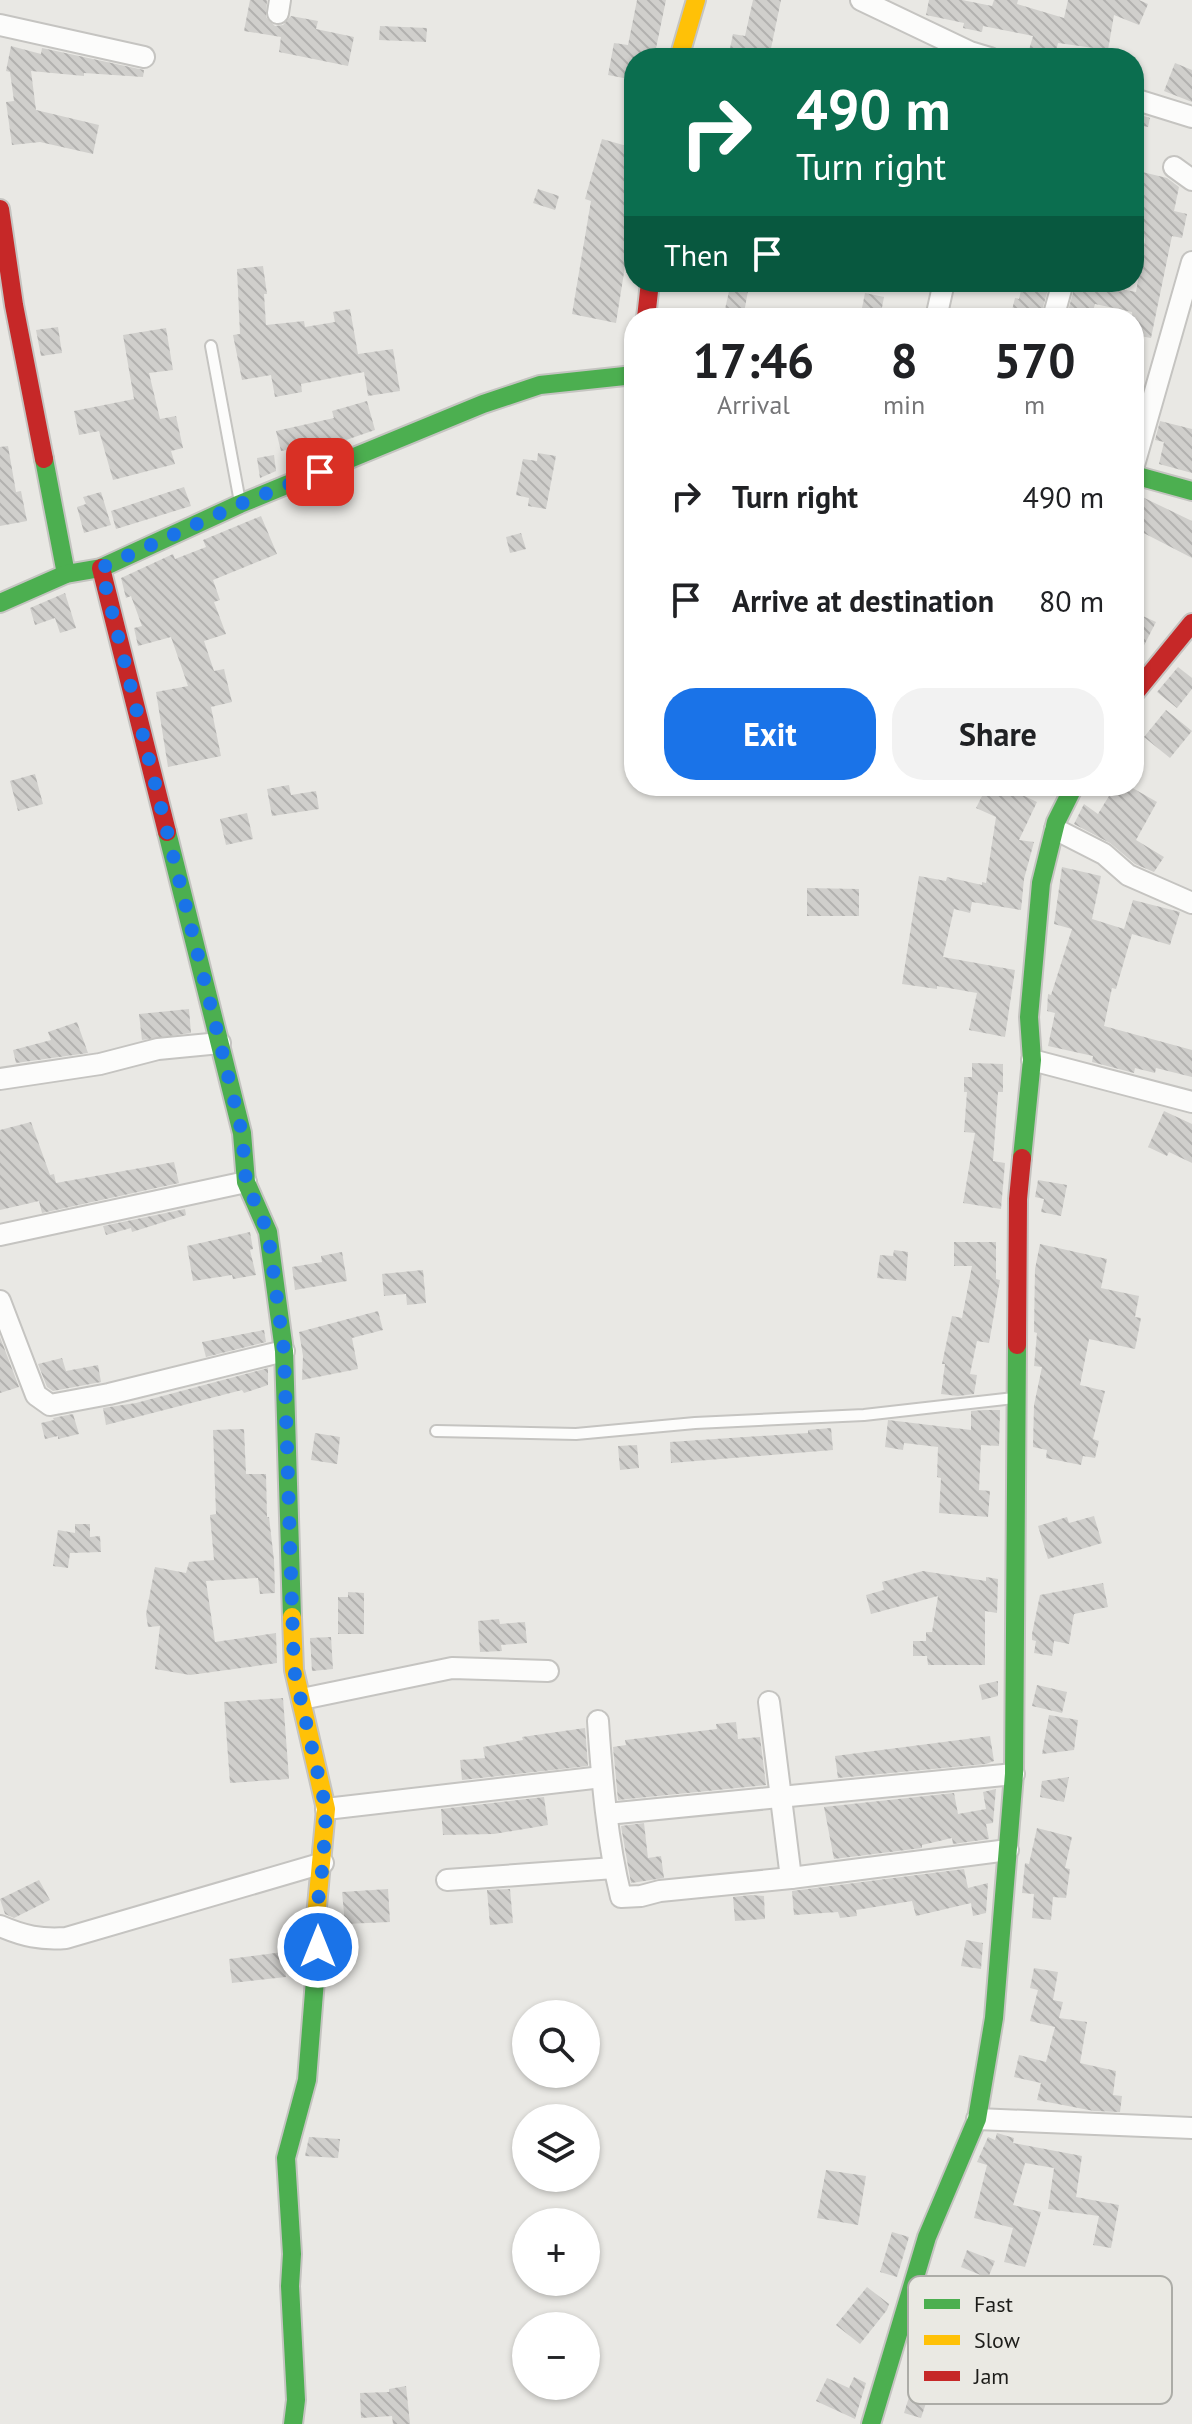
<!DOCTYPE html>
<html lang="en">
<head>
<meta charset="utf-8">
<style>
	:root { --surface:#fff; --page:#f2f2f2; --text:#202124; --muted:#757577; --accent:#1a73e8 }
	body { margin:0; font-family:"PT Sans",sans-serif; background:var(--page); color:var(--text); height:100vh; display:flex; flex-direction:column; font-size:30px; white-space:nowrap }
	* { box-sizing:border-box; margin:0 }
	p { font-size:26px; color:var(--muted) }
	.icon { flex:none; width:44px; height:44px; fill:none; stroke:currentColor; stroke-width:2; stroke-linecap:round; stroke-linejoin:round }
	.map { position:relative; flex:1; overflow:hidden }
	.side { position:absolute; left:624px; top:308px; width:520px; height:488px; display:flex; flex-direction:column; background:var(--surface); border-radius:32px; box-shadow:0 2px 6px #0004 }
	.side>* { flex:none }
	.guide { position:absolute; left:624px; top:48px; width:520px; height:244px; border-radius:32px; box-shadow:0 2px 6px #0004; background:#0b6e4f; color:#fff; overflow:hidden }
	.controls { position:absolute; left:512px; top:2000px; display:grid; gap:16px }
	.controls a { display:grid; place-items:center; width:88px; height:88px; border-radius:50%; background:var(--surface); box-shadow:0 2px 6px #0004; font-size:40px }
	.pin { position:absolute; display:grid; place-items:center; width:68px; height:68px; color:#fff; margin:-34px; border-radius:16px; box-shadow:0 4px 12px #0006 }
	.me { position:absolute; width:88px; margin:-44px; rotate:0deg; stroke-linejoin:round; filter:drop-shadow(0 0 6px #0008) }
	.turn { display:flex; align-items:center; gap:28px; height:168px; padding:0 40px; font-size:36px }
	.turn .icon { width:104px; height:104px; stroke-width:2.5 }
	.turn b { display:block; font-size:56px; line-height:68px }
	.then { display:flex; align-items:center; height:76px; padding:0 40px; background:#0003; gap:16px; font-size:30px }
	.eta { display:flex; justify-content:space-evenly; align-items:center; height:136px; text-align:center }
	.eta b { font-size:48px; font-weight:600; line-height:56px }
	.cta { display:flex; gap:16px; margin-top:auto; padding:16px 40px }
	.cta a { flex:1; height:92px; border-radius:32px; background:var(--accent); color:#fff; font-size:32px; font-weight:600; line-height:92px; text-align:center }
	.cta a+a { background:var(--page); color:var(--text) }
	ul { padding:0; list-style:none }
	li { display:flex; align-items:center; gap:24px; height:104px; padding:0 40px }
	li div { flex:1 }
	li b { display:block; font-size:30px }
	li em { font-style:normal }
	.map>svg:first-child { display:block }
</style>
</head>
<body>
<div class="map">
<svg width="1192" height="2424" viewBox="0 0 1192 2424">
	<defs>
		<pattern id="building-back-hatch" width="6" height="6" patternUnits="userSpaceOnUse" patternTransform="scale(2)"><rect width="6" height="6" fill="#d0cfcc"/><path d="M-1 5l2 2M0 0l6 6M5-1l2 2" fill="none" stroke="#b2b1af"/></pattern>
	</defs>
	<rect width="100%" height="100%" fill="#e9e8e4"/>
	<g fill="url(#building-back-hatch)">
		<path d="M250,0H267L266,17L275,26L283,25L291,16L318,21L316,29L354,37L348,66L279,52L281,37L244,31Z"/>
		<path d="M637,0H666L654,58H634V80L608,75L614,43L628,45Z"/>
		<path d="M753,0H781L769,58H728L733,34L745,36Z"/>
		<path d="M929,0H962L992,6L994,0H1018L1017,4L1064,18L1068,0H1139L1148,4L1139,25L1114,15L1108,50L1058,43L1054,58L1029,50L1033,36L983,26L982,32L963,28L964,23L926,15Z"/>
		<path d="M380,26L427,28L426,42L379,40Z"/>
		<path d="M11,46L41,54L42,48L144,70L143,77L84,73V76L31,71L36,110L99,125L93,154L40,142L12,145L6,102L14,101L10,72L6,71Z"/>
		<path d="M1175,63L1192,70V102L1164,91Z"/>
		<path d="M1134,113L1150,118L1148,127L1134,124Z"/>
		<path d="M602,139L634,148V210L616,323L572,314L591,201L585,199Z"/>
		<path d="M1134,170L1167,178L1179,187L1174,211L1187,214L1182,238L1172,236L1151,338L1134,335L1132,312L1095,304L1091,318H1066L1076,282H1101L1100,285L1136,292L1145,240L1144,236L1134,234Z"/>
		<path d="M538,189L559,196L555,210L533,203Z"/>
		<path d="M263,266L267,294H264L266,325L304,321L305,327L335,322L333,312L350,309L358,354L393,349L400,391L368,396L364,372L301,384L302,392L275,397L271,375L242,380L233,335L240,334L237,269Z"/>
		<path d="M1023,282H1050L1040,318H1010L1015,298L1019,299Z"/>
		<path d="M730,287L748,291L743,318H723Z"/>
		<path d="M865,293L884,297L880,318H860Z"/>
		<path d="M58,327L62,353L41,356L36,330Z"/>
		<path d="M166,328L173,370L149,373L160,419L176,416L183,448L171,451L175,464L113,480L99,431L79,435L74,411L134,399L123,335Z"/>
		<path d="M367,401L375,430L323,448L322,452L303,456L300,447L281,451L276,431L334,418L332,411Z"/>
		<path d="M1160,421L1192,429V473L1159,464L1164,442L1155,440Z"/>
		<path d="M8,446L16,492L21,491L27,521L0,526V447Z"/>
		<path d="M538,453L556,456L546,509L528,506L529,498L516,495L523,459L537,461Z"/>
		<path d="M274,455L276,471L260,478L257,458Z"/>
		<path d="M184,487L191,506L116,529L111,511Z"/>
		<path d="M101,492L111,525L84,533L77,507L86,504L83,497Z"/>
		<path d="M1134,493L1192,521V558L1134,528Z"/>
		<path d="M261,516L277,554L213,580L220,600L214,602L226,634L204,641L214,671L224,669L232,702L211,707L221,756L168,767L156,692L188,686L171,637L138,646L134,628L142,626L131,596L126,598L121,578L173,554L175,559L206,547L203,540Z"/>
		<path d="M521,533L526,549L510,553L506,537Z"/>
		<path d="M65,593L76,628L60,633L55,618L35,625L30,608Z"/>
		<path d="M1134,612L1156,622L1134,665Z"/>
		<path d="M1178,667L1192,678V689L1177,708L1157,692Z"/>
		<path d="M1166,710L1192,731L1170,758L1144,737Z"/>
		<path d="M35,774L43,804L18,811L10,781Z"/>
		<path d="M289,785L291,795L316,791L319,809L272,816L267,789Z"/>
		<path d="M987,786H1003L1037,802L1019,840L1034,842L1024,879L1021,910L972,902L970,913L954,909L943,957L1015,970L1005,1037L969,1030L977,993L937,986V989L902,984L919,876L946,881L947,877L982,885V882L986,883L996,817L976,808Z"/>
		<path d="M1115,786H1129L1157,802L1136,840L1164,857L1154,872L1135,864L1110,843L1074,824L1084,804L1098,814Z"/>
		<path d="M247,813L253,839L226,845L220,819Z"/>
		<path d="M1062,867L1101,876L1092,919L1124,929L1133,900L1180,912L1170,945L1132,934L1116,989L1112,988L1104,1026L1192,1050V1077L1156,1068L1155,1073L1135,1068L1134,1073L1092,1062L1093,1056L1048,1046L1055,1013L1047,1011L1048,994L1051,995L1072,929L1054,924Z"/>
		<path d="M807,888L859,889V916H807Z"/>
		<path d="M189,1009L191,1033L142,1040L139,1014Z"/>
		<path d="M77,1022L88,1053L16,1063L13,1050L51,1040L48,1032Z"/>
		<path d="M972,1063L1003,1064V1092H998L993,1161L1005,1163L1001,1209L963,1203L975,1133L964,1132L967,1092H964V1077H972Z"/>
		<path d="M1164,1111L1192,1124V1163L1169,1152L1167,1156L1148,1147Z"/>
		<path d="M31,1122L50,1175L54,1174L56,1183L174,1162L179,1183L42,1213L39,1201L0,1210V1130Z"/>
		<path d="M1038,1180L1067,1185L1061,1216L1041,1212L1044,1199L1035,1197Z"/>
		<path d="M185,1209L186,1215L132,1232L131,1228L106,1235L103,1226Z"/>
		<path d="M250,1232L253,1249L250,1250L256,1275L233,1279L232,1275L193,1281L187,1246Z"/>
		<path d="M954,1242H996V1279L1000,1280L989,1343L977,1341L970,1374L977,1375L974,1394L958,1396L941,1394L945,1364H942L952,1316L962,1318L972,1266H954Z"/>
		<path d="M1040,1244L1107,1259L1101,1288L1139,1296L1135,1317L1141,1318L1135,1349L1089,1339L1080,1385L1105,1391L1093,1439L1099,1441L1095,1458L1083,1456L1081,1465L1046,1458L1047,1450L1033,1447L1034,1405L1042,1367L1034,1366L1037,1333L1034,1332L1035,1269Z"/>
		<path d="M894,1250L908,1252L906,1281L877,1278L880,1255L893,1256Z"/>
		<path d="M342,1252L347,1281L295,1290L292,1267L322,1262L321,1256Z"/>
		<path d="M423,1270L426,1303L407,1305L406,1294L384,1296L382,1274Z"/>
		<path d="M378,1311L383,1330L352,1338L358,1369L302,1380L303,1356L299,1332Z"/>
		<path d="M264,1330L266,1342L206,1357L202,1342Z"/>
		<path d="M0,1337L19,1387L0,1393Z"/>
		<path d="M62,1358L66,1371L98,1365L101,1382L53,1391L47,1387L38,1364Z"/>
		<path d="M268,1368V1385L244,1393L242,1390L106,1425L103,1408L136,1403Z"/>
		<path d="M984,1410H1000L999,1446L981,1445L979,1490L990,1491L988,1517L939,1513L941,1478L937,1477L938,1447L904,1443L903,1450L885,1447L888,1420L971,1430V1411Z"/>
		<path d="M73,1414L79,1434L58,1439V1436L45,1439L41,1423L54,1420L53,1418Z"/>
		<path d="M831,1428L833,1450L671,1463L670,1442L808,1433V1430Z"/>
		<path d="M244,1429L246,1474H266L267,1517H269L274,1560L275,1593L260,1594L258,1578L206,1581L215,1642L276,1633L277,1663L190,1675L155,1669L160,1626L148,1627L146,1614L155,1567L186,1573L189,1562L214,1560L210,1515L216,1514L213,1430Z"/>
		<path d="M315,1433L340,1437L337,1464L311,1460Z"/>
		<path d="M637,1445L639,1468L620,1470L618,1446Z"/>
		<path d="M1094,1516L1102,1543L1048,1559L1038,1526L1067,1517L1069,1523Z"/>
		<path d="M75,1524H90V1537L100,1536L101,1552L70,1553L68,1568L53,1566L58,1530L75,1533Z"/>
		<path d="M923,1571L986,1581V1577L998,1579L997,1613L985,1611V1665H928L927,1656H913V1641H926V1632H932L938,1596L871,1614L866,1595L884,1590L882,1582Z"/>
		<path d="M1103,1583L1108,1607L1074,1614L1069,1644L1054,1641L1052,1656L1034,1653L1036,1641L1032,1640V1634L1040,1595Z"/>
		<path d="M348,1592L364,1593V1634H338V1597H348Z"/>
		<path d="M499,1619L500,1624L525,1622L527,1643L501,1645L502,1651L480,1652L478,1621Z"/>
		<path d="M331,1637L333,1669L312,1671L310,1638Z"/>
		<path d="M998,1681V1696L982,1700L979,1685Z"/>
		<path d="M1037,1685L1067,1692L1062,1713L1032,1706Z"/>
		<path d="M283,1698L289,1779L230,1783L224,1702Z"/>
		<path d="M1049,1715L1078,1720L1074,1750L1042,1754Z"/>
		<path d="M736,1722L738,1739L760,1737L766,1785L618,1800L613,1747L626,1745L625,1740L717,1729L716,1724Z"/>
		<path d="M585,1728L588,1766L462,1780L460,1760L485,1758L483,1747L523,1740L522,1737Z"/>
		<path d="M990,1736L994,1761L986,1764L838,1778L835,1756Z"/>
		<path d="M1069,1777L1064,1802L1040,1797L1042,1781Z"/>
		<path d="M996,1789L993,1823L986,1824L989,1839L953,1844L952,1838L922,1845V1848L834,1859L824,1807L954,1793L958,1814L986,1809L983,1792Z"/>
		<path d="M544,1797L548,1825L494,1834L443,1835L441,1809Z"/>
		<path d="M644,1823L648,1858L661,1856L664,1878L631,1883L621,1826Z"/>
		<path d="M1037,1828L1072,1837L1065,1868L1070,1869L1066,1898L1053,1897L1051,1920L1032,1918L1034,1894L1022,1893L1025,1863L1029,1864Z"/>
		<path d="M964,1869L968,1888L988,1883L986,1913L973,1916L971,1903L916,1916L912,1901L856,1910L857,1916L840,1918L838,1912L794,1915L792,1891Z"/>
		<path d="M39,1880L50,1900L14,1918L5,1914L0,1899Z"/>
		<path d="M388,1889L390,1922L345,1924L342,1892Z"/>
		<path d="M510,1889L513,1923L490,1925L487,1890Z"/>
		<path d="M751,1895L764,1896L765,1919L735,1921L733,1897Z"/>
		<path d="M966,1940L983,1943L981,1969L961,1966Z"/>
		<path d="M283,1952L286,1977L232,1983L229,1959Z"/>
		<path d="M1034,1968L1058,1972L1053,2000L1063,2002L1059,2018L1087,2022L1080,2063L1116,2071L1113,2095L1122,2096L1120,2112L1094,2111L1037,2100L1041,2083L1014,2077L1019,2055L1046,2062L1055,2027L1030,2021L1038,1990L1030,1988Z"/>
		<path d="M997,2133L1014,2138L1013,2143L1082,2156L1076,2197L1119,2205L1111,2248L1093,2245L1099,2216L1048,2209L1054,2168L1025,2163L1013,2205L1041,2212L1025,2267L1004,2262L1013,2228L974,2218L987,2165L977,2162L988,2137L995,2140Z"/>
		<path d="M309,2137L340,2139L338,2158L305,2156Z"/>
		<path d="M826,2170L866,2176L858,2225L817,2218Z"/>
		<path d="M892,2232L909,2237L897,2277L880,2272Z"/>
		<path d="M967,2250L995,2261L988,2278L961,2267Z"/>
		<path d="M944,2275L966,2286L953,2316L966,2321L957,2344L923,2330Z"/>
		<path d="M867,2287L889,2304L887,2310L860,2344L836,2325Z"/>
		<path d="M854,2377L866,2383L855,2419L816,2401L827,2378L849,2388Z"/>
		<path d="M406,2386L410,2424H393L392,2416L361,2418L360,2393L389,2392V2389Z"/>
		<path d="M909,2397L926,2403L921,2418L904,2413Z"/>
	</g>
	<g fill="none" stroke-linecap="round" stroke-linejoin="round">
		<defs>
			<g id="lane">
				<path d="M211,346L240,502"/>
				<path d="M436,1431L576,1434L695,1423L864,1415L1014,1398"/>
			</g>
			<g id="street">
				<path d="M861,0L970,52L990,58"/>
				<path d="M278,13L280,0"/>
				<path d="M0,25L144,57"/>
				<path d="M1134,99L1192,117"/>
				<path d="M1174,167L1192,180"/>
				<path d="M936,318L944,282"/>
				<path d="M1053,318L1063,282"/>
				<path d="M1134,465L1192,262"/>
				<path d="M1055,829L1104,854L1128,875L1192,903"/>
				<path d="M1032,1060L1192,1102"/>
				<path d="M0,1079L100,1064L158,1049L220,1043"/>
				<path d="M0,1235L246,1182"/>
				<path d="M0,1301L36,1395L50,1405L109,1394L284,1351"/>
				<path d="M302,1699L452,1668L548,1671"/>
				<path d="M769,1702L791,1878"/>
				<path d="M598,1721C602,1780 607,1840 621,1897L641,1896L660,1891L791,1878L1008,1850"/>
				<path d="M326,1809L602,1777"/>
				<path d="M607,1814L1014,1774"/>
				<path d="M447,1880L614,1868"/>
				<path d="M0,1926C23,1936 41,1940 66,1938L323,1863"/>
				<path d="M977,2119L1192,2128"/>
			</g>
			<g id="fast">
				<path d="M44,459L66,574"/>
				<path d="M1134,475L1192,491"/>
				<path d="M0,603L66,574L101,568L240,504L483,404L540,385L634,375"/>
				<path d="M167,832L242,1133L246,1182L268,1232L284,1351L292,1617"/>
				<path d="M1022,1158L1032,1060L1029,1017L1041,883L1056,822L1074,786"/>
				<path d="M293,2424L296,2400L290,2286L292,2254L286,2158L307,2080L317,1955"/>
				<path d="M871,2424L927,2237L977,2119L994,2018L1014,1774L1017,1345"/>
			</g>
			<g id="slow">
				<path d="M679,58L696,0"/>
				<path d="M292,1617L294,1670L326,1809L316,1917L317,1955"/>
			</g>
			<g id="jam">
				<path d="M0,209L14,305L44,459"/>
				<path d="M646,318L650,282"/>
				<path d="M101,568L167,832"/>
				<path d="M1134,694L1192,623"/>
				<path d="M1017,1345L1018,1199L1022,1158"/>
			</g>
		</defs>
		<use href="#lane" stroke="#c5c4c1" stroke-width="14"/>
		<use href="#street" stroke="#c5c4c1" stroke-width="24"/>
		<use href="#fast" stroke="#c5c4c1" stroke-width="22"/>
		<use href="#slow" stroke="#c5c4c1" stroke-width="22"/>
		<use href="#jam" stroke="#c5c4c1" stroke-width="22"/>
		<use href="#lane" stroke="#fcfcfb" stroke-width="10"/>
		<use href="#street" stroke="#fcfcfb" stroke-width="20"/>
		<use href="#fast" stroke="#4caf50" stroke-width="18"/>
		<use href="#slow" stroke="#ffc107" stroke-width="18"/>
		<use href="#jam" stroke="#c62828" stroke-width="18"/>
	</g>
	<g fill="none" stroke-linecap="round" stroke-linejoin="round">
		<path stroke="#1a73e8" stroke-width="14" stroke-dasharray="0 25.2" d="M318,1947L316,1917L323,1863L326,1809L294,1670L284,1351L268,1232L246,1182L242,1133L220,1043L101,568L240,504L320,472"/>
	</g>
	<rect x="908" y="2276" width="264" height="128" rx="12" fill="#eae9e3" stroke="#acaca7" stroke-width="2"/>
	<rect x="924" y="2299" width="36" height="10" fill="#4caf50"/>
	<rect x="924" y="2335" width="36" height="10" fill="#ffc107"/>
	<rect x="924" y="2371" width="36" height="10" fill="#c62828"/>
	<g font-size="22" fill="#1d1d1a">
		<text x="974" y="2312">Fast</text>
		<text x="974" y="2348">Slow</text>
		<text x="974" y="2384">Jam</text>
	</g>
</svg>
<div class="controls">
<a><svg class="icon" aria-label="search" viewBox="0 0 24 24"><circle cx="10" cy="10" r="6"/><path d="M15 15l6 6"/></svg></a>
<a><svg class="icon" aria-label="layers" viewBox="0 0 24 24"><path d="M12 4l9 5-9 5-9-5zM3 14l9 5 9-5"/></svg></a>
<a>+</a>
<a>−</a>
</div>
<div class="pin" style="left:320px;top:472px;background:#d93025"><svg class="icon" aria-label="arrive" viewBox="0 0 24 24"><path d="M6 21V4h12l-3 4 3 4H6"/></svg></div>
<svg class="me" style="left:318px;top:1947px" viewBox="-20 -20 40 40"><circle r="17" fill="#1a73e8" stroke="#fff" stroke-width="3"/><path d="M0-11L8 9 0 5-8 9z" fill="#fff"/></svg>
<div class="guide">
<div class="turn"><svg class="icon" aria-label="right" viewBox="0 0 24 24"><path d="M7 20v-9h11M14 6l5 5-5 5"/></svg><div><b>490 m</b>Turn right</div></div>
<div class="then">Then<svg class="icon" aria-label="arrive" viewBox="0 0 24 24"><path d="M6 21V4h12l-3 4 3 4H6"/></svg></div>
</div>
<section class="side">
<div class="eta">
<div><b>17:46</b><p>Arrival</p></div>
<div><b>8</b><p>min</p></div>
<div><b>570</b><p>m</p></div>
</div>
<ul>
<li><svg class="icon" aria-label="right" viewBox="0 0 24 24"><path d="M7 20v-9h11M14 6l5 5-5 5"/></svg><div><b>Turn right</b></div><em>490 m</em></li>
<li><svg class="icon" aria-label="arrive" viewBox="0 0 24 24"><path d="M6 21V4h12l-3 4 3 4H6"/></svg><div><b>Arrive at destination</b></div><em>80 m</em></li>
</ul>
<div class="cta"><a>Exit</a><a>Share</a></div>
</section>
</div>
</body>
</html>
